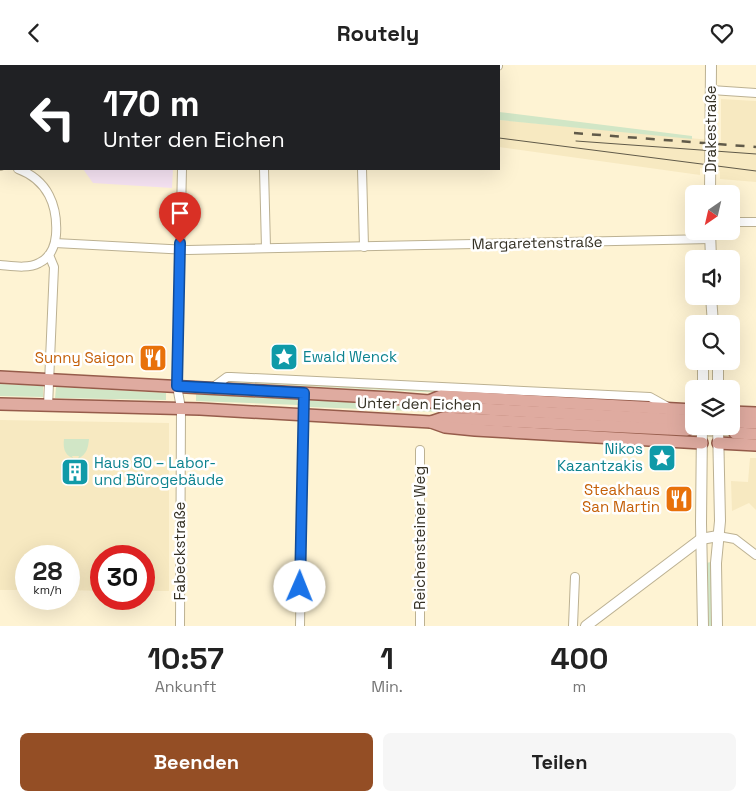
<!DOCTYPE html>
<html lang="de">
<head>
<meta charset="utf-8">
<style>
	:root { --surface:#fff; --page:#f6f6f6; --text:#222; --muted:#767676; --accent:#944e25 }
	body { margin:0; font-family:"Space Grotesk",sans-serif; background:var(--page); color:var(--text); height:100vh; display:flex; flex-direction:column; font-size:19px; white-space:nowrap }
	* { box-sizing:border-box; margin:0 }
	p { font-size:16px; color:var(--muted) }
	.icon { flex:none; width:28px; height:28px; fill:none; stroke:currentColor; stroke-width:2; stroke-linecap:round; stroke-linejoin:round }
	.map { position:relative; height:561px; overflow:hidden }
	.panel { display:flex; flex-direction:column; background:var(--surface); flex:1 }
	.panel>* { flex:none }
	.top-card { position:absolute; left:0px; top:0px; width:500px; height:105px; box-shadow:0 5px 20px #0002; background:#202124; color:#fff; overflow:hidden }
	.needle { width:32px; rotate:214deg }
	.controls { position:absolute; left:685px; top:120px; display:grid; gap:10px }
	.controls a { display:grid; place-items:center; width:55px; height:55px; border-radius:8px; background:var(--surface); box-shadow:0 5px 20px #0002; font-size:25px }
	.speed { position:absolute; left:15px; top:480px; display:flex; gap:10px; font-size:25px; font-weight:700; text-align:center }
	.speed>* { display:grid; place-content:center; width:65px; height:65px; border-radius:50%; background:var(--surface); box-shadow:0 5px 20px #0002; line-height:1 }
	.speed small { font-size:12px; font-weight:400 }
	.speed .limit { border:8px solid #d22; background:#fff; color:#111 }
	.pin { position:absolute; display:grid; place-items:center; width:42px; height:42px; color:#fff; margin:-51px -21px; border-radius:50% 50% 50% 0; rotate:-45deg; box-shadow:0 0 5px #0007 }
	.pin .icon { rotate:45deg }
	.me { position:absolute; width:55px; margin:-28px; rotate:1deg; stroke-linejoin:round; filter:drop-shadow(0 0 4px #0008) }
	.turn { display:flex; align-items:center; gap:18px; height:105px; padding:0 20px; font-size:22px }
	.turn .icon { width:65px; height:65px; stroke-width:2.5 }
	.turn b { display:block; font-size:35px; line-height:42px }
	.eta { display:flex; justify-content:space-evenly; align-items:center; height:85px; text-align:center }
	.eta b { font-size:30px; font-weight:800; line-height:35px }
	.cta { display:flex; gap:10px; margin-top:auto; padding:10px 20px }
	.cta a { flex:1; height:58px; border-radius:8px; background:var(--accent); color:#fff; font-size:20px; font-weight:800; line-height:58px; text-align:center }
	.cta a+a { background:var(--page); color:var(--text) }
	header { display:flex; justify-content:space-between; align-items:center; height:65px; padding:0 20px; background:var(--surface); font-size:22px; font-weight:800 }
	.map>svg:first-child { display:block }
</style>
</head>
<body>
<header><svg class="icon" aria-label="back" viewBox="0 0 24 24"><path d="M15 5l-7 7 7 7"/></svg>Routely<svg class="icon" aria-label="heart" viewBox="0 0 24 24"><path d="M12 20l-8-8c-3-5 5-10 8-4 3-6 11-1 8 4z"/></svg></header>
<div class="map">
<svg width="756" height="561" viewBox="0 0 756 561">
	<rect width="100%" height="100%" fill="#fef3d3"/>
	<g fill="#f7e9c1">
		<path d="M721,34L756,36V117L720,114V106L700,103V110L499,82V55L721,76Z"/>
		<path d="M0,355L169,358V526H144V491H101V526L69,525V491H26V525H0Z"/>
		<path d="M750,393H756V445L749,438L732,446L731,416L748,417Z"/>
	</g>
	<path fill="#f6e3f3" d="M83,104H173L172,123L93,118Z"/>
	<g fill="#d1e6c6">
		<path d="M499,47L692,71V74L499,55Z"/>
		<path d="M230,314L463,326V329L231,317Z"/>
		<path d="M0,319L43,321V332L0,331Z"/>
		<path d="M56,322L166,328V335L55,333Z"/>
		<path d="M196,329L297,334L298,340L196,336Z"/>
		<path d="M310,335L371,338L466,348L310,342Z"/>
		<path d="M64,374H89C88,383 87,389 78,394L79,391H72L73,393C64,390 63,382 64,374Z"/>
		<path d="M711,497L714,561H707L706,498Z"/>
	</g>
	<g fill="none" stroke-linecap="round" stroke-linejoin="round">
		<path stroke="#d6ccb0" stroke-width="11" stroke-dasharray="11 5.5" stroke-linecap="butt" d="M687,365L735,368"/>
		<defs>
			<g id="minor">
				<path d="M184,1V0"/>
				<path d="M355,1V0"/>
				<path d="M498,1V0"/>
				<path d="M711,25L756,28"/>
				<path d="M0,101H1"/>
				<path d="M264,104L266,183"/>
				<path d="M362,104L364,182"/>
				<path d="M731,157H756"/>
				<path d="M55,178L188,185L711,174"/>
				<path d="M0,200C12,201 28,204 39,198C50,193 55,181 56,170C58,141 48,115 18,104"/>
				<path d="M212,323L227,312H231L650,332L668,342"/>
				<path d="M48,341L54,202L49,190"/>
				<path d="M420,385V561"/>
				<path d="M718,471L735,474L756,490"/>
				<path d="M180,561L181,343L177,321L182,104"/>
				<path d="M300,561L304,328"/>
				<path d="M573,561L575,512"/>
			</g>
			<g id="secondary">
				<path d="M710,129L711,0"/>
				<path d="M710,166L711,194"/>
				<path d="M711,231L713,259"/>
				<path d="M703,296V324"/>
				<path d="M718,296V324"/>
				<path d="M702,361L701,458L703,561"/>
				<path d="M586,561L701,474L718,471"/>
				<path d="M717,561L716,498L720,456L718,361"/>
			</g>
			<g id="primary">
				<path d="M0,312L392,333L429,336L444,342L687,355"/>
				<path d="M429,336L441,331L694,345"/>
				<path d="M0,339L200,344L431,357L443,353L687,365"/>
				<path d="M731,347L756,348"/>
				<path d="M431,357L445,362L475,365L702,378"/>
				<path d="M735,357L756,358"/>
				<path d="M735,368L756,369"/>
				<path d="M718,378L756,380"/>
			</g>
		</defs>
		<use href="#minor" stroke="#bcb192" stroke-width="10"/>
		<use href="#secondary" stroke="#bcb192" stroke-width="12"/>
		<use href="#primary" stroke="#965c4b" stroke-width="14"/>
		<use href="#minor" stroke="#fff" stroke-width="8"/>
		<use href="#secondary" stroke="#fff" stroke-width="10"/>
		<use href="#primary" stroke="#dfaba0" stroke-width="11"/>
		<g stroke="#605a49" stroke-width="1">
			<path d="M0,23H1"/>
			<path d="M499,73L756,106"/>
			<path d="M576,76L756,89"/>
		</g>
		<path stroke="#605a49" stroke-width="2.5" stroke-dasharray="9 9" stroke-linecap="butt" d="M574,68L756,82"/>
	</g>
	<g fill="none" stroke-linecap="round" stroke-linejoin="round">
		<defs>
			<path id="route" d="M180,178L177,321L304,328L300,522"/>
		</defs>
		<use href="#route" stroke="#114b97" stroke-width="12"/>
		<use href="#route" stroke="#1a73e8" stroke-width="9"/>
	</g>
	<defs>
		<symbol id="sight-square" viewBox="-11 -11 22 22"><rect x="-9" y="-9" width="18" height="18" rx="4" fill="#0f9aa8" stroke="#fff"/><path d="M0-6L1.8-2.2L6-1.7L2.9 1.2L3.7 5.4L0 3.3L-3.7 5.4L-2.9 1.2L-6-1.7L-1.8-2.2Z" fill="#fff"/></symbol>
		<symbol id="restaurant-square" viewBox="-11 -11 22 22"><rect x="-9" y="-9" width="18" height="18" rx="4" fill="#e8710a" stroke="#fff"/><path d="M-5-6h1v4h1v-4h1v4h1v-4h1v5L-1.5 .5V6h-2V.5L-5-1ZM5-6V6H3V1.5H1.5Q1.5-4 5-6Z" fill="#fff"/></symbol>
		<symbol id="building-square" viewBox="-11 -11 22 22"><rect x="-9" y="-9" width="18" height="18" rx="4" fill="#0f9aa8" stroke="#fff"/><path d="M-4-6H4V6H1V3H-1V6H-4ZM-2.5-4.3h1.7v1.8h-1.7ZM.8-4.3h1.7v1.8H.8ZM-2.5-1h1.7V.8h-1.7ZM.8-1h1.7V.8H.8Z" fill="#fff"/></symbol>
	</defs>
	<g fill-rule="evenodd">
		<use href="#sight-square" x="268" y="276" width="32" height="32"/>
		<use href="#restaurant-square" x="137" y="277" width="32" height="32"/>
		<use href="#sight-square" x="646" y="377" width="32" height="32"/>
		<use href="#building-square" x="59" y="391" width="32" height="32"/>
		<use href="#restaurant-square" x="663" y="418" width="32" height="32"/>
	</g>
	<g text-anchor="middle" stroke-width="5" stroke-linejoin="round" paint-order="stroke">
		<g font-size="15" fill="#353124" stroke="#fff">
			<text transform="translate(711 64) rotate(-90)" y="5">Drakestraße</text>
			<text transform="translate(537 178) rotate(-1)" y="5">Margaretenstraße</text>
			<text transform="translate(419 339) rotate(1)" y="5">Unter den Eichen</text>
			<text transform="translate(420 473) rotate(-90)" y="5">Reichensteiner Weg</text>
			<text transform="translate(180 486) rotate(-90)" y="5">Fabeckstraße</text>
		</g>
		<g font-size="15" fill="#0d838f" stroke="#fff" text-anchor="start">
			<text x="303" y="297">Ewald Wenck</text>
			<text x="643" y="389" text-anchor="end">Nikos<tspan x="643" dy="17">Kazantzakis</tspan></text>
			<text x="94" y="403">Haus 80 – Labor-<tspan x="94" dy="17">und Bürogebäude</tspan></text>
		</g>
		<g font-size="15" fill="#c56008" stroke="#fff" text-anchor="end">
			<text x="134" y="298">Sunny Saigon</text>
			<text x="660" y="430">Steakhaus<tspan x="660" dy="17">San Martin</tspan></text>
		</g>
	</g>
</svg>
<div class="controls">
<a><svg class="needle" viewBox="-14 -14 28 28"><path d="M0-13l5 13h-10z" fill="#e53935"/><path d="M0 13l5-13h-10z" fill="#767676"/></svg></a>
<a><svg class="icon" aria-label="sound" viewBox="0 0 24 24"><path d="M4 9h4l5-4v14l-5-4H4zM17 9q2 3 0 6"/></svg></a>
<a><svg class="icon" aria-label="search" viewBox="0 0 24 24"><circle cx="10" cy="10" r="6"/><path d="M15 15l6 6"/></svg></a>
<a><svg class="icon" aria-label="layers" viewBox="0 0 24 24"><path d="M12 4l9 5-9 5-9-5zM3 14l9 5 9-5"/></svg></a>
</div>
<div class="speed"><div>28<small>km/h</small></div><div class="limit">30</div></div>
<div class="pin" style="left:180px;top:178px;background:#d93025"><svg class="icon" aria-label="arrive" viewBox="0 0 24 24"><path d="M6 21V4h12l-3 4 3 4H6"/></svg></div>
<svg class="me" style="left:300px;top:522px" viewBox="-20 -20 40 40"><circle r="19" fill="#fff"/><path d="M0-13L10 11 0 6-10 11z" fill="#1a73e8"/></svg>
<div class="top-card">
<div class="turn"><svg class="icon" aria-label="left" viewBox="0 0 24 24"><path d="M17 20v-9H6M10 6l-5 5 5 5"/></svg><div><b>170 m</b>Unter den Eichen</div></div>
</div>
</div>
<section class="panel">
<div class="eta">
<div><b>10:57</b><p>Ankunft</p></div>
<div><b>1</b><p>Min.</p></div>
<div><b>400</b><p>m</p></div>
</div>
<div class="cta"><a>Beenden</a><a>Teilen</a></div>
</section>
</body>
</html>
